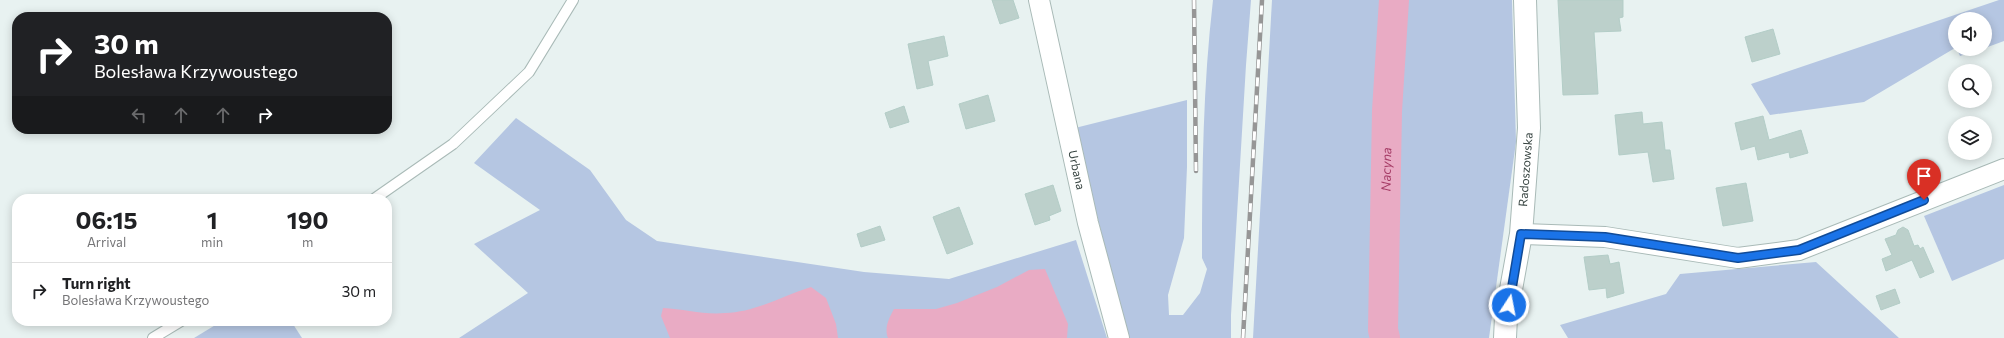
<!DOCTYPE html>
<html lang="en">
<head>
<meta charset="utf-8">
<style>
	:root { --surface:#fff; --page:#f6f6f6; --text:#202124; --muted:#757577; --line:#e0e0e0 }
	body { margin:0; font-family:Commissioner,sans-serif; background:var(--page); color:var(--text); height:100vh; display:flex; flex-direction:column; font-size:15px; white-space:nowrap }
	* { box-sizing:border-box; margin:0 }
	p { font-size:13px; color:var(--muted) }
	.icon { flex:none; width:22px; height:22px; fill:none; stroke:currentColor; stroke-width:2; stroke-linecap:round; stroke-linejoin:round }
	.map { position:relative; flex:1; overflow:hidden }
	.drawer { position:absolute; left:12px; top:194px; width:380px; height:132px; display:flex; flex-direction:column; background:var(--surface); border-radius:16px; box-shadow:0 2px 10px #0003 }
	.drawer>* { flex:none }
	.banner { position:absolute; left:12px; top:12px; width:380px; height:122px; border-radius:16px; box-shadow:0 2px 10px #0003; background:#202124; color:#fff; overflow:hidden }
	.fabs { position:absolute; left:1948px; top:12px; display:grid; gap:8px }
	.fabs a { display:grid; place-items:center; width:44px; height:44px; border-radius:50%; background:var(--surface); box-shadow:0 2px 10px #0003; font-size:20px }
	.pin { position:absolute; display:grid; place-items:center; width:34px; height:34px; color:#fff; margin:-41px -17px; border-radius:50% 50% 50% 0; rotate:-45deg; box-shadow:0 0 4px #0007 }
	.pin .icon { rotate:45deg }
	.me { position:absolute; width:44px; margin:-22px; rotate:11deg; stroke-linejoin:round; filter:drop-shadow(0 0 3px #0008) }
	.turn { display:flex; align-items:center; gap:14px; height:84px; padding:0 16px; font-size:18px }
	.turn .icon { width:52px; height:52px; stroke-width:2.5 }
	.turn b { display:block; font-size:28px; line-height:34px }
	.lanes { display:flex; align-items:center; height:38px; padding:0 16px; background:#0003; justify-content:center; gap:20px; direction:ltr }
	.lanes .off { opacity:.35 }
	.eta { display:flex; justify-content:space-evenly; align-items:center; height:68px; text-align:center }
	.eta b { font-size:24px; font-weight:700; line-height:28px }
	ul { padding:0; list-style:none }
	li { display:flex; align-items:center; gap:12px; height:56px; padding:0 16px; border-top:1px solid var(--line) }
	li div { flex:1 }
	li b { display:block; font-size:15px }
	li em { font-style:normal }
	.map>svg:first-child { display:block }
</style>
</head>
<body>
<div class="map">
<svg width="2004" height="338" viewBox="0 0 2004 338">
	<rect width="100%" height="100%" fill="#e8f2f1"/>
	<g fill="#b5c6e2">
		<path d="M1213,0H1251L1246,65L1231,315V338H1128L1075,128L1187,100V167L1184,238L1168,295L1169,315H1183L1200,293L1207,269L1202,258C1202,171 1203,86 1213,0Z"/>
		<path d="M1272,0H1389L1381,115L1377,330L1380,338H1253Z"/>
		<path d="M1400,0H1512L1516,142L1489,338H1392L1389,330L1392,113Z"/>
		<path d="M1999,0H2004V41L1985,48V19H1955V48L1864,102L1770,115L1751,84Z"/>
		<path d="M1957,49H1981L1960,56Z"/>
		<path d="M516,118L590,170L626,220L657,241L864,272L949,279L1076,240L1107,338H459L528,293L474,244L540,210L474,163Z"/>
		<path d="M2004,185V259L1952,281L1924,216Z"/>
		<path d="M1816,262L1899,338H1568L1560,325L1666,294L1680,274Z"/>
		<path d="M222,321H291L302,338H194Z"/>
	</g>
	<g fill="#e9abc4">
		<path d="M1045,269L1068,324L1067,338H888C884,328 889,318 894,309H936L957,303L997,287L1029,270Z"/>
		<path d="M811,287L826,298L836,324L838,338H670L661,316L663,308C684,309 704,315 725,313C756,312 782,296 811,287Z"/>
	</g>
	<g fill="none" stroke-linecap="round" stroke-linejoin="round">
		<path stroke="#e9abc4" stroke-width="30" id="s1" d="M1385,338L1383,330L1387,111L1394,0"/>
	</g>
	<g fill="#bcd0cb" stroke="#b3cdc7">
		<path d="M992,0H1013L1019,18L1000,24Z"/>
		<path d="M1558,0H1623V17L1619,18L1621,31L1594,32L1598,94L1563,95Z"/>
		<path d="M1773,29L1780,54L1752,62L1745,37Z"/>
		<path d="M944,36L948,56L928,61L933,85L917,89L908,44Z"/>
		<path d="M988,95L995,121L966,129L959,104Z"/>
		<path d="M904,106L909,122L890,128L885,113Z"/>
		<path d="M1642,112L1643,124L1662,122L1665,150H1670L1674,179L1653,182L1648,152L1619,155L1615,115Z"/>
		<path d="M1763,116L1769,140L1801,130L1808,153L1790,158L1789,152L1758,160L1755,146L1741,150L1735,123Z"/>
		<path d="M1746,183L1753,221L1723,226L1716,188Z"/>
		<path d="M1053,185L1061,211L1049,216L1050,220L1035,225L1025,194Z"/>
		<path d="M959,207L973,244L947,254L933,217Z"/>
		<path d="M880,226L885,240L861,247L857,234Z"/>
		<path d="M1903,227L1908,230L1914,246L1918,245L1920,249L1923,247L1934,272L1920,278L1912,260L1886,271L1882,259L1892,255L1885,239L1896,235L1898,230Z"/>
		<path d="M1608,255L1610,264L1619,262L1624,293L1607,298L1606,288L1589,290L1584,257Z"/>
		<path d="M1895,289L1900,303L1881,310L1876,296Z"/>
	</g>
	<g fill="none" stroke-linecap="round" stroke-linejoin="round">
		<defs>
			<g id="service">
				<path d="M374,199L453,144L529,72L573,0"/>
				<path d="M153,338L181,321"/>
			</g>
			<g id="minor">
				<path id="s2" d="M1039,0L1088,223L1119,338"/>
				<path d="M1521,234L1605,237L1738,258L1799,250L2004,169"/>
			</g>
			<g id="tertiary">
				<path id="s3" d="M1505,338L1506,317L1521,234L1529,128L1525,0"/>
			</g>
		</defs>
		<use href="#service" stroke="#a9bab7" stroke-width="12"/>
		<use href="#minor" stroke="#a9bab7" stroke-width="22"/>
		<use href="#tertiary" stroke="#a9bab7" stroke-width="24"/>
		<use href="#service" stroke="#fff" stroke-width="10"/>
		<use href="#minor" stroke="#fff" stroke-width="20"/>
		<use href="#tertiary" stroke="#fff" stroke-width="22"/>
		<defs>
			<g id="rail">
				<path d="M1194,0L1196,171"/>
				<path d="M1243,338L1262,0"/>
			</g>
		</defs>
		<use href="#rail" stroke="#969696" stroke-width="4.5"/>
		<use href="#rail" stroke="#fff" stroke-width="3" stroke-dasharray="9" stroke-linecap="butt"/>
	</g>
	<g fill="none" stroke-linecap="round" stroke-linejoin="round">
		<defs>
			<path id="route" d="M1509,305L1521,234L1605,237L1738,258L1799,250L1924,200"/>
		</defs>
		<use href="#route" stroke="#114b97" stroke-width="10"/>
		<use href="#route" stroke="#1a73e8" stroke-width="7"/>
	</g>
	<g text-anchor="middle" stroke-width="3" stroke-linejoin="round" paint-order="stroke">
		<g font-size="12" fill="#384542" stroke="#fff">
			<text dy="4" stroke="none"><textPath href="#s2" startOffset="174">Urbana</textPath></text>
			<text dy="4" stroke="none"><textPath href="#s3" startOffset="170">Radoszowska</textPath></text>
		</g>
		<g font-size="13" font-style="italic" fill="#a53c66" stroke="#fff">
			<text dy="5" stroke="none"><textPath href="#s1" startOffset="169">Nacyna</textPath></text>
		</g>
	</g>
</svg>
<div class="fabs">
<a><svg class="icon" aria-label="sound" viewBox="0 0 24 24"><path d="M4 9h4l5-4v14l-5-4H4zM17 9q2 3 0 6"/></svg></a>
<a><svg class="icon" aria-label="search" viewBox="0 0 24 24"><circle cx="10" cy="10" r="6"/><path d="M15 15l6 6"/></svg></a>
<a><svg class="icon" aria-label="layers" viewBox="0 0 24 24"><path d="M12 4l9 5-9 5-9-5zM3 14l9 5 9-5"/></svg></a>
</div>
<div class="pin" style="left:1924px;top:200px;background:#d93025"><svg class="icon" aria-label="arrive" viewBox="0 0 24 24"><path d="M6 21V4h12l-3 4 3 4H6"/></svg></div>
<svg class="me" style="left:1509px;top:305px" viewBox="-20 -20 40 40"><circle r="17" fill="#1a73e8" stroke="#fff" stroke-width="3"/><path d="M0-11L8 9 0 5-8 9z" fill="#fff"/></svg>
<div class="banner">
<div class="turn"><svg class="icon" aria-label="right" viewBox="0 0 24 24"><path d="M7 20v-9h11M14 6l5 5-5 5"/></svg><div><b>30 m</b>Bolesława Krzywoustego</div></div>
<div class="lanes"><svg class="icon off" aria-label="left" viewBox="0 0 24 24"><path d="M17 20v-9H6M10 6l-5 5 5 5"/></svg><svg class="icon off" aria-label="ahead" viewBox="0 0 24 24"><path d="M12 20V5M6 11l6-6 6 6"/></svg><svg class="icon off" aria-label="ahead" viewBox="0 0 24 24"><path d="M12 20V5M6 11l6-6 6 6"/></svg><svg class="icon" aria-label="right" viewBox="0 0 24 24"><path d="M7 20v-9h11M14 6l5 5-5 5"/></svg></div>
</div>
<section class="drawer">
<div class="eta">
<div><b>06:15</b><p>Arrival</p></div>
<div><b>1</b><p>min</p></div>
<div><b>190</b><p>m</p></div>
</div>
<ul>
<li><svg class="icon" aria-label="right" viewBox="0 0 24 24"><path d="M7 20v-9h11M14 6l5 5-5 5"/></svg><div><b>Turn right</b><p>Bolesława Krzywoustego</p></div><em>30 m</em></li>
</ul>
</section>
</div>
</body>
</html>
